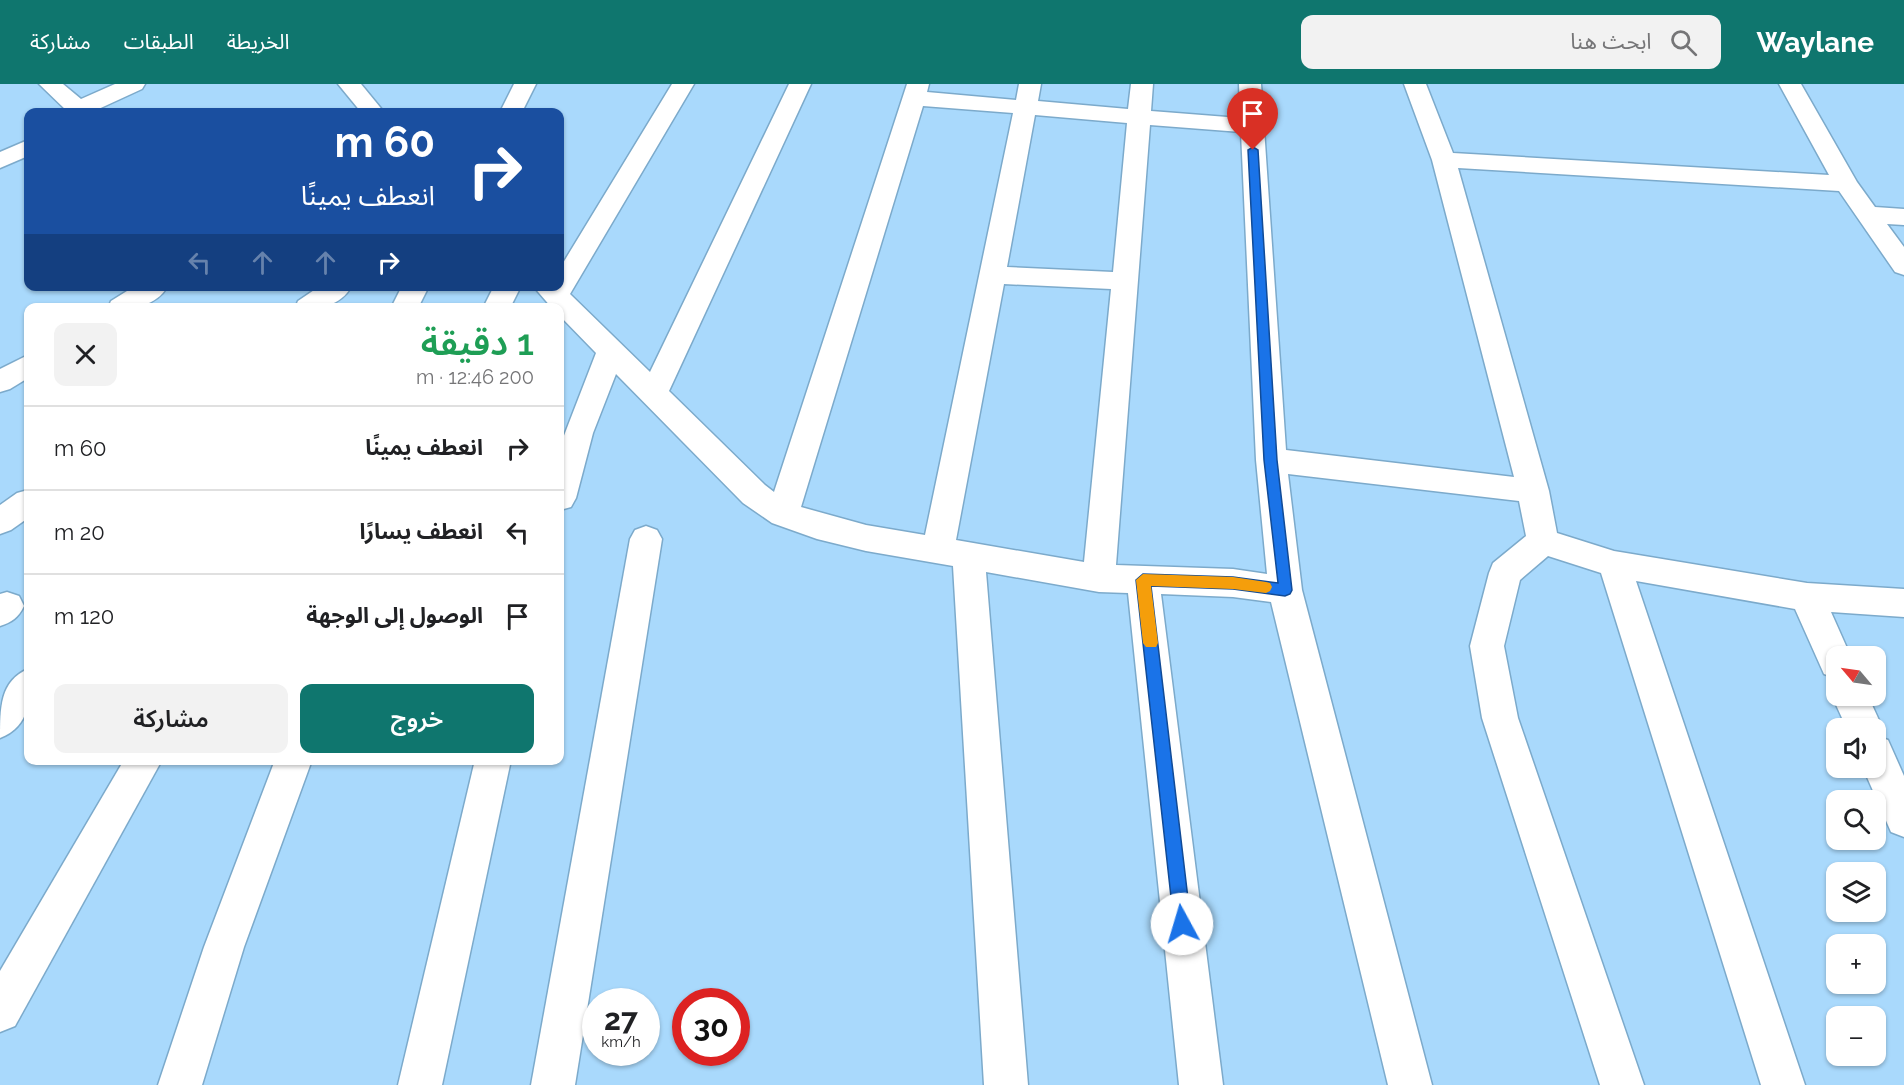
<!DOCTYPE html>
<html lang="ar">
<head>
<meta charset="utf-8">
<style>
	:root { --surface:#fff; --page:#f2f2f2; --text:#202124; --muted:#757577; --line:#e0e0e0; --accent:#0f766e }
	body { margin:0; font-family:Raleway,"Noto Sans Arabic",sans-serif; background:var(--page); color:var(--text); direction:rtl; height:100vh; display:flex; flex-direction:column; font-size:22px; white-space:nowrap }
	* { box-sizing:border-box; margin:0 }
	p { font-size:20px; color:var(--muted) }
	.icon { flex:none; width:33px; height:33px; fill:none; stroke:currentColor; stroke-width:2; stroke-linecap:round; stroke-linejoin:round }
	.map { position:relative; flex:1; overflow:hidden; direction:ltr }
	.panel { position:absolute; left:24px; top:219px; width:540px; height:462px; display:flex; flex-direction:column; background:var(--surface); border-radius:12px; box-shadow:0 2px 4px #0004; direction:rtl }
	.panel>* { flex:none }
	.hud { position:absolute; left:24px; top:24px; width:540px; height:183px; border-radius:12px; box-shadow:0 2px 4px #0004; direction:rtl; background:#1a4fa0; color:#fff; overflow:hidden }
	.needle { width:39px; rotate:299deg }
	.controls { position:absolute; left:1826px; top:562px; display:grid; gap:12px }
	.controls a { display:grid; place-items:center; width:60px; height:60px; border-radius:12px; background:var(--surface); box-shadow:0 2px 4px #0004; font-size:30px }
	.speed { position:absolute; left:582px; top:904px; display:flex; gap:12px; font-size:30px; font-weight:700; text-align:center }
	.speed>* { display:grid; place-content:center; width:78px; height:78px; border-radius:50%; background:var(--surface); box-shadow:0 2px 4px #0004; line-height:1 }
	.speed small { font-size:15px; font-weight:400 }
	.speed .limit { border:9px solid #d22; background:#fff; color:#111 }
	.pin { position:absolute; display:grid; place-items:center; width:51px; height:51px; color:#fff; margin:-62px -26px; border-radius:50% 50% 50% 0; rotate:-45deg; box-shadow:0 0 6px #0007 }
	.pin .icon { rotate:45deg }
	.me { position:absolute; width:66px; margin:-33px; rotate:354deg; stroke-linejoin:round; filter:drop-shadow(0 0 4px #0008) }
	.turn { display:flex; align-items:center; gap:21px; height:126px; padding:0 30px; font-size:27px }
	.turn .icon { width:78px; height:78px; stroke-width:2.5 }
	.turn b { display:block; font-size:42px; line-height:51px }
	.lanes { display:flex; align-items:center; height:57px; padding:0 30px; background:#0003; justify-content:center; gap:30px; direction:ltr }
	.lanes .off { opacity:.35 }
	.round { display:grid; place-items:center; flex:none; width:63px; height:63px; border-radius:12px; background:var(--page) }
	.headline { display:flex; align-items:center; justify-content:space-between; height:102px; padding:0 30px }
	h1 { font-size:36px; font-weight:600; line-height:45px; color:#1e9e55 }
	.cta { display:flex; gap:12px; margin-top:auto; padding:12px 30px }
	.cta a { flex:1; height:69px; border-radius:12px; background:var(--accent); color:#fff; font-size:24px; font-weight:600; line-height:69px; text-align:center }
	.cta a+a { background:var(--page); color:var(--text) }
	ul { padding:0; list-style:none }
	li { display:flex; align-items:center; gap:18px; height:84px; padding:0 30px; border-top:2px solid var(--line) }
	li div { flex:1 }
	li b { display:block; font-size:22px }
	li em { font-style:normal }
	header { display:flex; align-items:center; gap:36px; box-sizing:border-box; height:84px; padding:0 30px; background:var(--accent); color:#fff }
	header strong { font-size:28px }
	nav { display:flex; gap:33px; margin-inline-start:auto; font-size:21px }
	.search { width:420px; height:54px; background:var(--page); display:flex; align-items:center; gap:15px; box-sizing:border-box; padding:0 21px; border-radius:12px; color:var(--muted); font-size:22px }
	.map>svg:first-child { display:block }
</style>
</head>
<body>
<header>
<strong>Waylane</strong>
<div class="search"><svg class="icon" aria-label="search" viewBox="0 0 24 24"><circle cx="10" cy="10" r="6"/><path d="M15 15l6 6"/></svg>ابحث هنا</div>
<nav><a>الخريطة</a><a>الطبقات</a><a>مشاركة</a></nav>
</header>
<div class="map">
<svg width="1904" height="1001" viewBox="0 0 1904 1001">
	<rect width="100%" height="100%" fill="#a9d9fc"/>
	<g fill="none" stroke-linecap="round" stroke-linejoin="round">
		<defs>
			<g id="minor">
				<path d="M39,0H63L81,15L115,0H145L142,5L92,28H68Z"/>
				<path d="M338,0H361L384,28H361Z"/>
				<path d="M514,0H536L522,28H500Z"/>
				<path d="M672,0H694L570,210L650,288L789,0H811L669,307L765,401L774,408L907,0H929L927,8L1016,16L1019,0H1041L1038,17L1128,25L1131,0H1153L1151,27L1240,34L1239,0H1261L1286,366L1514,393L1432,76L1404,0H1426L1453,69L1829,91L1779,0H1801L1857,98L1875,123L1904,125V141L1887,140L1904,163V191L1895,188L1839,107L1458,84L1549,407L1557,449L1614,467L1807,499L1904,505V533L1831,528L1851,573H1836V594L1824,590L1795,525L1636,497L1805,1001H1761L1601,489L1548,472L1520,496L1504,562L1518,634L1644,1001H1600L1482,634L1470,562L1489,489L1493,479L1526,452L1519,417L1288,390L1302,506L1432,1001H1388L1271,518L1233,513L1161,510L1223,1001H1179L1128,509L1099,508L986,488L1028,1001H984L953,482L866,467L817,455L772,439L743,419L616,290L593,349L576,414L571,423L560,426V362L596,269L560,232V224H552L533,202H560V184ZM923,22L1013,29L925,451L866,441L801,423ZM1035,31L1127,39L1113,188L1007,183ZM1150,41L1241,48L1256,376L1267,490L1233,485L1116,481ZM1004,200L1111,205L1084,478L956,456Z"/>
				<path d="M28,56V72L0,84V68Z"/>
				<path d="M135,202H168C154,225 131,224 108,224L111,217Z"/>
				<path d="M320,202H352C338,225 318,224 295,224L298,217Z"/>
				<path d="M402,202H429L418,224H391Z"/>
				<path d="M494,202H521L510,224H483Z"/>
				<path d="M28,271V294L10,305L0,308V285Z"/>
				<path d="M28,406V434L11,446L0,450V421L17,409Z"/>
				<path d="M646,442L657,446L662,455L575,1001H531L630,455L635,446Z"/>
				<path d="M7,508L19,512L24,522C18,534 12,538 0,542V510Z"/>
				<path d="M28,585C31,613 31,642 0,654C0,624 0,597 28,585Z"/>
				<path d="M1836,604V612H1868L1883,645L1879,653L1888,656L1904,692V753L1891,748L1863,684H1875V645H1847L1832,612Z"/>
				<path d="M124,676H162L15,942L0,948V887Z"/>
				<path d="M275,676H312L244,863L202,1001H158L204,863Z"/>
				<path d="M475,676H511L442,1001H398Z"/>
			</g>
		</defs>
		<use href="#minor" stroke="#7caacb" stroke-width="3"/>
		<use href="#minor" fill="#fff" fill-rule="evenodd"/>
	</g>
	<path fill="#1a73e8" stroke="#114b97" stroke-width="1.5" d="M1253,63L1258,66L1277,376L1292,506L1290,510L1285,512L1233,505L1151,502L1191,840L1188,846L1182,849L1177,846L1174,840L1136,496L1143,490L1233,493L1278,499L1264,376L1248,66Z"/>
	<path fill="#f59e0b" d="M1143,490L1233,493L1266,498L1270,499L1272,503L1270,507L1266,509L1233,505L1151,502L1158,559L1156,563H1146L1143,559L1136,496Z"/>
</svg>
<div class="controls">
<a><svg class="needle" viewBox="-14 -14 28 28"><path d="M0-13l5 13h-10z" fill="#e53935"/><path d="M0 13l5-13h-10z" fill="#757577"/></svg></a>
<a><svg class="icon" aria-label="sound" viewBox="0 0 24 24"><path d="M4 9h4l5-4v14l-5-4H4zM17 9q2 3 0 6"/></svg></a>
<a><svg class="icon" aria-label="search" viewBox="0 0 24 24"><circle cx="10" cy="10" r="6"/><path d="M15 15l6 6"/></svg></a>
<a><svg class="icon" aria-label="layers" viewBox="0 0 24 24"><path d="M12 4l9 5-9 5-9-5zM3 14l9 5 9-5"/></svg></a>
<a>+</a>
<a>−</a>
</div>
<div class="speed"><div>27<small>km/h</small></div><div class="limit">30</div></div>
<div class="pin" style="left:1253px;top:66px;background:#d93025"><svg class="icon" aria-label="arrive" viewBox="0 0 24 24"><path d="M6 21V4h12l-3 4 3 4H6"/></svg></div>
<svg class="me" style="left:1182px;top:840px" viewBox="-20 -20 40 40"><circle r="19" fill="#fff"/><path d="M0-13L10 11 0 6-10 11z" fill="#1a73e8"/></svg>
<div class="hud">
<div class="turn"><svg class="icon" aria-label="right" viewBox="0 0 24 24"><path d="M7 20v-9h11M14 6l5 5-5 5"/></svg><div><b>60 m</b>انعطف يمينًا</div></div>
<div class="lanes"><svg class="icon off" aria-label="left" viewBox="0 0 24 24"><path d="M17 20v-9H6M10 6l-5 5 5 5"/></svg><svg class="icon off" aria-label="ahead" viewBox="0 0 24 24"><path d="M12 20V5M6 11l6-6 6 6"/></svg><svg class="icon off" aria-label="ahead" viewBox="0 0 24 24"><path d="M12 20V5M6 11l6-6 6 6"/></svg><svg class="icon" aria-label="right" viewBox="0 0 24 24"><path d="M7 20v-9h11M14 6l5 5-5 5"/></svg></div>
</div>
<section class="panel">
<div class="headline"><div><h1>1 دقيقة</h1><p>200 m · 12:46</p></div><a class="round"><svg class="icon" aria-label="close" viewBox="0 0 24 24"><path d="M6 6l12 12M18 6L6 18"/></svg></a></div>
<ul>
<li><svg class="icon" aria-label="right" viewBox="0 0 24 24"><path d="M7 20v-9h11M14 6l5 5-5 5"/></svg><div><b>انعطف يمينًا</b></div><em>60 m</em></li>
<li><svg class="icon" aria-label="left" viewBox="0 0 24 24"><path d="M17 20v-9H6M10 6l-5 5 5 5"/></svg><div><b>انعطف يسارًا</b></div><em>20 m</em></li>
<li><svg class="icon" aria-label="arrive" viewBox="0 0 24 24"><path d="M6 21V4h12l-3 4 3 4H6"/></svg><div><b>الوصول إلى الوجهة</b></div><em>120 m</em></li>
</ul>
<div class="cta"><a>خروج</a><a>مشاركة</a></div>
</section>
</div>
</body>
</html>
